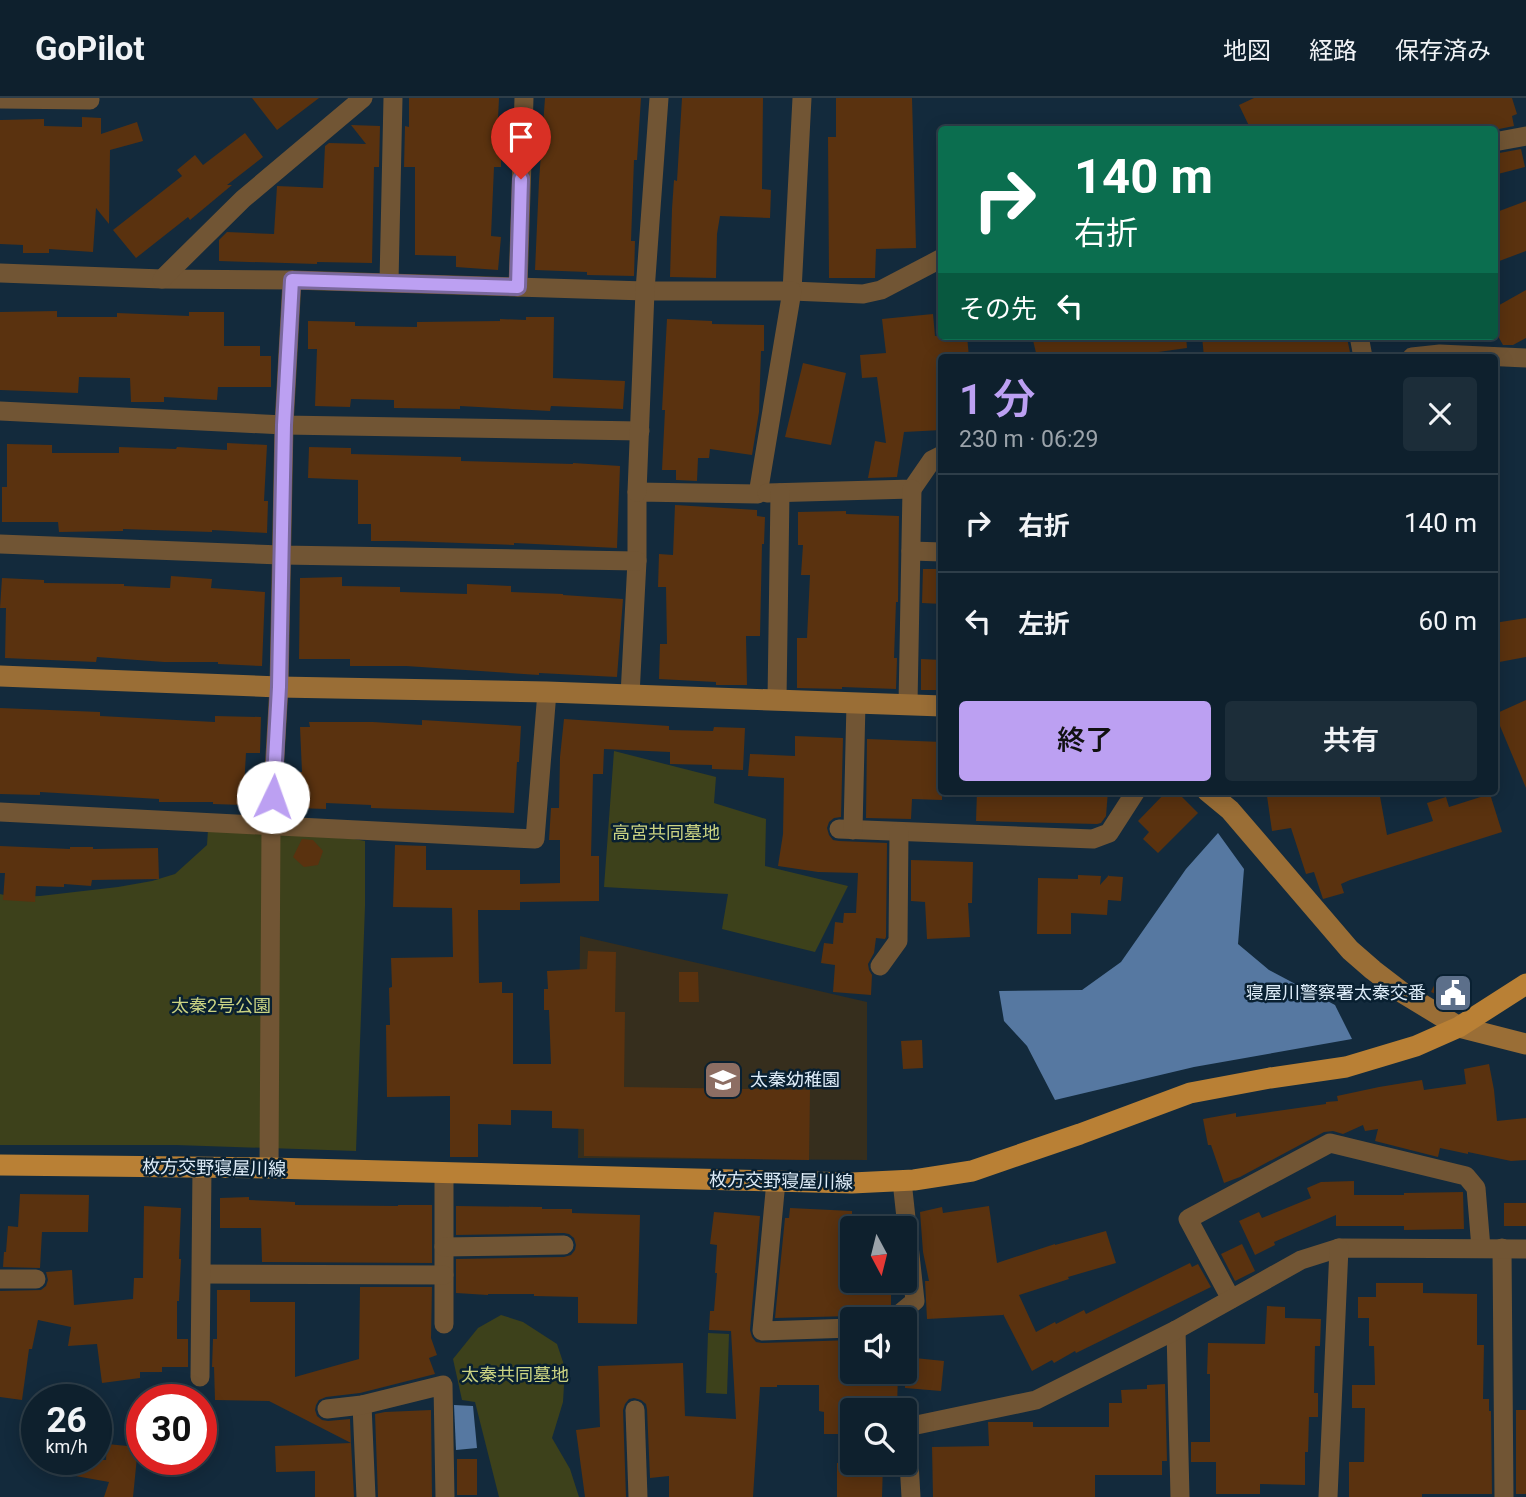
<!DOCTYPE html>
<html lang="ja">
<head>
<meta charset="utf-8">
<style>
	:root { --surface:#0e202d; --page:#1c2d39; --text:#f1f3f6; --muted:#9ba3aa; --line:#2e3e49; --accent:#bca0f2 }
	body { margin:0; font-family:Roboto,"Noto Sans JP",sans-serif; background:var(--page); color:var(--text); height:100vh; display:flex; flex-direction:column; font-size:26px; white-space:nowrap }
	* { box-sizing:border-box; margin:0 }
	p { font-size:23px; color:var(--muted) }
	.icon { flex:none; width:38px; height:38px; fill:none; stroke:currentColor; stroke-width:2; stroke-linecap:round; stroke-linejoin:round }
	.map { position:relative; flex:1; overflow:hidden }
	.details { position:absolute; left:938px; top:256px; width:560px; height:441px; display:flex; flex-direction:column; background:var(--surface); border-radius:7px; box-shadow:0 4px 18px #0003,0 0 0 2px var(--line) }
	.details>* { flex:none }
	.guide { position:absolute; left:938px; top:28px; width:560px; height:214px; border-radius:7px; box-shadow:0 4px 18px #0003,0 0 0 2px var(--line); background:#0b6e4f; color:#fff; overflow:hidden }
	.needle { width:46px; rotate:173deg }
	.tools { position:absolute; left:840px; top:1118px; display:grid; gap:14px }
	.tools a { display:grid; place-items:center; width:77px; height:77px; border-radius:7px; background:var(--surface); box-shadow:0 4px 18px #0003,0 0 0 2px var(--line); font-size:35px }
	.speed { position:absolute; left:21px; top:1286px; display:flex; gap:14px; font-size:35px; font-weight:700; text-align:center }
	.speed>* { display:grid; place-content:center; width:91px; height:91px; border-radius:50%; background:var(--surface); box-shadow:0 4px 18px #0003,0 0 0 2px var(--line); line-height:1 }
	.speed small { font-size:18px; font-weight:400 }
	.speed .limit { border:10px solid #d22; background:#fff; color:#111 }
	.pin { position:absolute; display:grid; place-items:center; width:60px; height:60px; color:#fff; margin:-72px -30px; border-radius:50% 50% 50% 0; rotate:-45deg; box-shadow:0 0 7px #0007 }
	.pin .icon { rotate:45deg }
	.me { position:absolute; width:77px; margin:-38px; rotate:3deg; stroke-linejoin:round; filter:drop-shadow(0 0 5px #0008) }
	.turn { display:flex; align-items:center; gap:24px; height:147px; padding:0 21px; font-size:32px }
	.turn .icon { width:91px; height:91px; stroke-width:2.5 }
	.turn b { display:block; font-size:49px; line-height:60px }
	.then { display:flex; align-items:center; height:66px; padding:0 21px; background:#0003; gap:14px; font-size:26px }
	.round { display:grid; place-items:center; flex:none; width:74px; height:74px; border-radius:7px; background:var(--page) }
	.headline { display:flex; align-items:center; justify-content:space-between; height:119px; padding:0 21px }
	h1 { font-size:42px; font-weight:600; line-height:52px; color:var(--accent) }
	.action { display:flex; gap:14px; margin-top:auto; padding:14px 21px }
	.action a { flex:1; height:80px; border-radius:7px; background:var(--accent); color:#111; font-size:28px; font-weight:600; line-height:80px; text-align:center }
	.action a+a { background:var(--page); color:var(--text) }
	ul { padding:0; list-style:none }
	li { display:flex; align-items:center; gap:21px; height:98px; padding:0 21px; border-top:2px solid var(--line) }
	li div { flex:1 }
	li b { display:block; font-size:26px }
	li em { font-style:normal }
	header { display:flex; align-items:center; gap:42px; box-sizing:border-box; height:98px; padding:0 35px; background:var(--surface); border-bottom:2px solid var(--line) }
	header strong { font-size:33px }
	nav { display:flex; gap:38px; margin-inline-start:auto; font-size:24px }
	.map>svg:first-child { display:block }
</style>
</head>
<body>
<header>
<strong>GoPilot</strong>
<nav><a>地図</a><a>経路</a><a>保存済み</a></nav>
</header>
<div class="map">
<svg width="1526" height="1399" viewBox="0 0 1526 1399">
	<rect width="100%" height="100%" fill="#132a3c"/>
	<path fill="#362e1d" d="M580,838L867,904V1062L578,1060Z"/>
	<g fill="#3d411b">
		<path d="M614,653L716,679L714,705L766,721L765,768L848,788L815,854L722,831L728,796L604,789Z"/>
		<path d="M208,732L354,741L365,743V808L356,1053L176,1047H0V796L13,799L40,798L118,789L152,783L175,776L207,747Z"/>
		<path d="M501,1217L523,1224L557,1246L565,1270L563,1304L552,1340L570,1371L579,1399H499L475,1304L462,1302L453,1261L478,1230Z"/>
		<path d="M708,1235L729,1236L727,1296L706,1295Z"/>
	</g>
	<g fill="#5678a1">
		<path d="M1218,735L1244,771L1238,846L1269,872L1335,907L1352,941L1194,969L1055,1002L1027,948L1004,923L999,893L1082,892L1121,864L1186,771Z"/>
		<path d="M454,1307L473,1308L477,1350L456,1352Z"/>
	</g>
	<g fill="#5a320f">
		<path d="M252,0H319L277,32Z"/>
		<path d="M409,0H499L497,42H501V69H494L491,138L501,139L498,172L456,169V158L415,157V69H404L405,28L409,29Z"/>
		<path d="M545,0H641L637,62H634L631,143H635L634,178L587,177V174L535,172L539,83Z"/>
		<path d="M682,0H763L762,91L771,92L770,120L720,118L717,136L716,180L670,179L672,111L674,82L677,83Z"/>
		<path d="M836,0H912L916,150L876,151L875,180H829L828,39H836Z"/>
		<path d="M1254,0H1512L1517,16L1512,18L1514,28L1494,32H1251L1239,7Z"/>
		<path d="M82,19L101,20V36L137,24L143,43L110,52L109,126L96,110L93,154L49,151V155H23V147L0,146V22L44,21V28L82,29Z"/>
		<path d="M351,27L380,28L379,69H374L372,165L317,164V166L219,163V142L227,134L274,136L277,88L323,90L325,48L329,45L366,46Z"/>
		<path d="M245,35L263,59L227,87H232L190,122L188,119L136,160L113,132L182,78L177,72L195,57L203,67Z"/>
		<path d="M1521,51L1525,69L1494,77V56Z"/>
		<path d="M1526,103V153L1494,165V115Z"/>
		<path d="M1526,192V240L1513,247H1503L1494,231V210Z"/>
		<path d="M57,213V219H117V215L189,218V214H224V248H260V258H271V289H218L217,302L164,299V304H131L130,280L79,279L78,295L0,292V214Z"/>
		<path d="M933,216L935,238H967L969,259H942V332L904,334L897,379L868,380L875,343L886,345L877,279L862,280L860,257L886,255L882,221Z"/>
		<path d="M526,219H554L553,280L625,283L623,311L551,308L550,313L460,308V311L394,310V302L351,301L350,309L315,308L317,251H308V223L355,224V228L417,229V224L500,223V221L526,222Z"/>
		<path d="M667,221L712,223V226L764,227V253H761L759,314L752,357L710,351L709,360H698L697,383L676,382V372H662L665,312H662Z"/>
		<path d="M1032,238H1186L1187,250L1137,257L1138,259H1037Z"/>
		<path d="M1202,238H1310V244L1347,240L1351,259H1204Z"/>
		<path d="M803,265L846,275L831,347L785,339Z"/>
		<path d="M227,345L267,347L264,403H268L267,435L212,432V434L123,431V433L59,434L58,424H2V389H7V346L52,347V355H119V349L176,351L177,349L227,352Z"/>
		<path d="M309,349L351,350V356L461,359V363L573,366V365L620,368L617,450L514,445V447L404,443H371V426H358V382L308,380Z"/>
		<path d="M675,407L757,412V418L765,419L764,446H762L760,538H746L747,587H716V584L659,581L660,546H667L666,489H658L659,456L673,457Z"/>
		<path d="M846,413V416L899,418L898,504H896L894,560H897L896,591L842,589V591L797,590V540H807L810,477H801L803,447H798V414Z"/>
		<path d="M923,471H942V506L922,505Z"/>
		<path d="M171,478L212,481L211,490L265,494L262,568L218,566V564H164L97,559L96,564L5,560L6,510H0L2,480L44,482V485L124,486V488L170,490Z"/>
		<path d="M342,479V488L400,489V494L467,496V486L511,488V494L563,496V497L623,501L617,579L539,575V577L406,568H350V561H299L300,480Z"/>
		<path d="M1526,520V559L1494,565V525Z"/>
		<path d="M921,561L942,562V592H921Z"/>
		<path d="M1526,602V690L1495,616Z"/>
		<path d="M0,610L100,614V618L215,624V618L261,619L260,655H246L243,707L213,706V704H159V701L40,694V697L0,696Z"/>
		<path d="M564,621L669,628V632L713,633L714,629L745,630L743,672L712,671V667L670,666V654L604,651L603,676H593L591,758H599V803L520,804V812H478L479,885L502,884V895H513V966H551L549,912H544V891H548L547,873L587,871L588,853L616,854L615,914H625L624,989L810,992L809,1062L584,1058V1031L552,1030V1013L511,1012V1027L478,1026V1059H450V998L387,999L386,927H390L389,890L392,889L391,860L453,859L452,810L393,809L395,747L426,748V772H520V786L560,785V742H549L551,710H559L560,659Z"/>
		<path d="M422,622L521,628L519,664H517L514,715L371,710V707L326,705V711L296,710L298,674H302L300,629H310L309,624H373L422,627Z"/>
		<path d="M795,638L843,640L841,719L834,720L829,724L827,730L829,737L833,742L839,743L887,745L886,839L885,841L876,840L874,855L868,866L869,872L872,877L871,897L833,894L835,867L821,865L824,845L833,846L835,824L843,825L844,815H856L858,775L818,774L778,768L783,736L784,680L748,678L750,656L795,658Z"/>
		<path d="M867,641L942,644V702L912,701L911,721L866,720Z"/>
		<path d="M977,693H1108L1106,718L1101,725L1097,726L976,723Z"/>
		<path d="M1167,693H1176L1198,715L1158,755L1143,741L1149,734L1138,723Z"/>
		<path d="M1307,693H1379L1387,737L1433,723L1427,705L1446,699L1449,709L1490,696L1502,734L1350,782L1341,786L1344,795L1323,801L1314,774L1306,776L1291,730L1272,733L1267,698Z"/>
		<path d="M302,741L313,742L323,753L318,767L304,769L293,759Z"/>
		<path d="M0,748L70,751V749H93V751L158,750L159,781L92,782L91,788L64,786V789L36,788L35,804L3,802L5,775H0Z"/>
		<path d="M911,762L973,764L972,805H968L970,839L927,841L925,804L911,803Z"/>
		<path d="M1078,777L1101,778L1100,787L1109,777V778L1123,779L1121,803L1108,802L1107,817L1071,815V836H1037L1038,780L1078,781Z"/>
		<path d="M679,874H698L699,904H679Z"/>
		<path d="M1439,877L1472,892L1464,909L1431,894Z"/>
		<path d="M922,942L923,970L903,971L901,943Z"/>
		<path d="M1489,966L1494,992L1497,1023L1526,1020V1062L1511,1063L1468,1054V1056L1440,1050L1438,1059L1375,1043L1378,1031L1365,1033L1363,1027L1343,1036L1333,1033L1324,1034L1240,1079L1224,1085L1211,1047H1208L1203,1021L1236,1015V1019L1326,1006V1004L1338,1003L1337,998L1379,989L1422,982L1424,992L1466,986L1464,971Z"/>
		<path d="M1354,1083V1097H1404V1095L1463,1094L1464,1131L1404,1132V1128H1336V1117L1274,1144L1275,1147L1255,1157L1239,1123L1259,1114L1262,1120L1311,1100L1307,1090L1321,1084Z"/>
		<path d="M20,1096L89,1097L88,1134H42L40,1170L3,1169L4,1154H6L8,1128L18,1129Z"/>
		<path d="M249,1099V1102L295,1104V1107L398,1108V1107H432V1165L262,1164L261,1130H220V1100Z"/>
		<rect x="1504" y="1105" width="22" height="23"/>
		<path d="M144,1108L181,1110L179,1161H181L179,1203H177V1241H188V1269H162V1274H140V1280L102,1285L97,1246L68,1248L71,1229L38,1222L32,1251H29L22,1302L0,1299V1193L41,1192L46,1188L48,1182L46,1174L72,1172L74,1207L133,1201L134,1180H143Z"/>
		<path d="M456,1108L542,1109V1111H572V1115L640,1117L637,1226L578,1225V1199L534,1198V1196H488V1197L456,1195V1161L564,1159L571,1157L575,1152L576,1147L574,1140L569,1136L564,1135L456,1137Z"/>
		<path d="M989,1108L997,1165L1055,1146V1147L1106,1133L1116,1165L1068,1179L1069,1181L1019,1197L1036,1234L1055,1224L1056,1226L1084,1212L1086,1216L1190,1165L1192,1169L1198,1166L1211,1189L1076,1255L1075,1253L1054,1265L1052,1262L1032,1273L1003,1216V1217L927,1221L925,1183H929L923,1154L920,1114L942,1109L943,1115Z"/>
		<path d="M790,1110L852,1113V1183H891V1207L881,1218H872V1219L852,1218L775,1220L785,1120H789Z"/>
		<path d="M714,1114L760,1118L750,1232L752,1239L756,1244L762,1245L852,1242V1274H898L897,1312H852V1336H824V1314L819,1313V1287H777V1289H760L753,1399H669V1378L650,1380L647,1311L646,1306L641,1302L634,1300L629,1301L625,1306L623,1312L626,1399H585L576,1332L600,1329L598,1268L683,1265L685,1318L736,1321L731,1233L709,1232L710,1213H714L717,1175H715L717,1147L710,1146Z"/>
		<path d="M1242,1146L1255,1173L1235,1183L1221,1156Z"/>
		<path d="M1376,1185H1423V1195L1477,1196V1247H1484L1483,1301H1489V1313H1491L1492,1396H1422V1399H1349V1364H1364L1365,1310H1352V1287H1375L1374,1248H1369V1220H1358V1199H1376Z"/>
		<path d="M360,1189H432L431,1240L437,1257L429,1260L435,1276L360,1295L326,1299L319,1302L316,1307L315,1312L317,1318L322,1322L328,1323L350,1321L351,1345L269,1303L215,1302L214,1269H212L213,1241H217V1192H250V1204H295V1279L359,1261Z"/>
		<path d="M1267,1208L1285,1209V1220L1321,1221L1320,1248H1315L1314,1295H1318V1319H1309L1308,1354H1305V1387L1260,1386V1396H1216V1364H1191V1344H1210V1276H1207L1208,1245L1265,1246Z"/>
		<path d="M905,1259L944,1263L941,1293L905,1290Z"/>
		<path d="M1165,1286L1167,1363H1162V1377H1095V1399H933L932,1349L989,1348L988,1324H1033V1329H1109V1305H1122L1121,1292L1147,1291V1287Z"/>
		<path d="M431,1312L432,1399H378L375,1316L385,1314Z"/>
		<rect x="1516" y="1312" width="10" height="84"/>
		<path d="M351,1345L354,1399H315V1373L276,1374L275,1348Z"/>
		<path d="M107,1346L138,1349L133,1399H104L109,1384L42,1372L43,1362H106Z"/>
		<rect x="457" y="1361" width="20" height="36"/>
		<path d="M837,1365H883L882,1399H837Z"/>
	</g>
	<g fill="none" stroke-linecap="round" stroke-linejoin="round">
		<g stroke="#715534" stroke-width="19">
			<path d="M802,0L792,193L863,196L881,192L942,160"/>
			<path d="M0,1L90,2"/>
			<path d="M1494,44L1526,38"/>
			<path d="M0,175L162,181L292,182L645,193H792L758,396L637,394V463L630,597"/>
			<path d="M162,181L243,101L363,0"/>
			<path d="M389,184L393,0"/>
			<path d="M518,189L524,0"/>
			<path d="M1359,238L1363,259"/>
			<path d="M1412,259L1440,256L1526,260"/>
			<path d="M0,313L284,327L640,333"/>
			<path d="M637,394L645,193L659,0"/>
			<path d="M767,395L912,391L932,362L942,357"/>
			<path d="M0,446L281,457L637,463"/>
			<path d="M911,453L942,454"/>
			<path d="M777,602L780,395"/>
			<path d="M908,606L912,391"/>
			<path d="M0,714L535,741L547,594"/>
			<path d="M839,731L1093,741L1109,735L1136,693"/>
			<path d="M853,732L856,605"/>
			<path d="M880,868L898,843L899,734"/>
			<path d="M269,1070L271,727L279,589L284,327L292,182"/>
			<path d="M444,1074V1226"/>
			<path d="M776,1083L762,1233L852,1230"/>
			<path d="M444,1149L564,1147"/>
			<path d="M1502,1150L1504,1399"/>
			<path d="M202,1176L444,1177"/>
			<path d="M0,1181H36"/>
			<path d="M1231,1201L1188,1121L1330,1045L1466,1078L1476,1090L1481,1150"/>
			<path d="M892,1222L915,1203L902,1083"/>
			<path d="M1176,1232L1180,1399"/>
			<path d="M200,1279L202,1069"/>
			<path d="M362,1307L366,1399"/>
			<path d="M327,1311L362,1307L443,1287L445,1399"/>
			<path d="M635,1312L638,1399"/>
			<path d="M911,1399L907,1329L1036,1302L1176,1232L1301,1162L1339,1150L1526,1151"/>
			<path d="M1328,1399L1339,1150"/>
		</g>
		<g stroke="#9a6e36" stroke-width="21">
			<path d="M0,578L279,589L547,594L942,608"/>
			<path d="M1207,693L1230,712L1350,852L1373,872L1403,895L1459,929L1526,946"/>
		</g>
		<path stroke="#b98035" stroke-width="21" d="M0,1067L269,1070L852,1085L914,1082L972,1073L1080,1036L1190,995L1270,980L1346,969L1416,948L1459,929L1526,886"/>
	</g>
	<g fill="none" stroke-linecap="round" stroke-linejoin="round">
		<defs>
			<path id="route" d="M273,699L279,589L284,327L292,182L518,189L521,81"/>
		</defs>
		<use href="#route" stroke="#7a689d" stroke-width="18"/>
		<use href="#route" stroke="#bca0f2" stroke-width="12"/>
	</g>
	<defs>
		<symbol id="civic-square" viewBox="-11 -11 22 22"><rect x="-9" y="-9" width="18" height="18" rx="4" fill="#5c6f8a" stroke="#092031"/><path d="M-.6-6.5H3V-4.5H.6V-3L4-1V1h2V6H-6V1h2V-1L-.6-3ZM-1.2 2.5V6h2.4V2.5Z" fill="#fff"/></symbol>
		<symbol id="school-square" viewBox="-11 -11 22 22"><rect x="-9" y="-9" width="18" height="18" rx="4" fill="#8d6e63" stroke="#092031"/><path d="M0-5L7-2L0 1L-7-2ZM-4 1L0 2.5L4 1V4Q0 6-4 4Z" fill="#fff"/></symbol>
	</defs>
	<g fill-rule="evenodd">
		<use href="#civic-square" x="1431" y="873" width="44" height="44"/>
		<use href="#school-square" x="701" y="960" width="44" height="44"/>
	</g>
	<g text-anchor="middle" stroke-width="5" stroke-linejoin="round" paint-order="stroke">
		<g font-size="18" fill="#cbd382" stroke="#092031">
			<text x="666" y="741">高宮共同墓地</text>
			<text x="221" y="914">太秦2号公園</text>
			<text x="515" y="1283">太秦共同墓地</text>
		</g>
		<g font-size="18" fill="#dfedf9" stroke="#092031" text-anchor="end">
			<text x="1426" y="901">寝屋川警察署太秦交番</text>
			<text x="750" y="988" text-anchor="start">太秦幼稚園</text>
		</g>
		<g font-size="18" fill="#dfedf9" stroke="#092031">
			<text transform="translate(214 1070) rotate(1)" y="6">枚方交野寝屋川線</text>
			<text transform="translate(781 1083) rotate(1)" y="6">枚方交野寝屋川線</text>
		</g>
	</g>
</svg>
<div class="tools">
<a><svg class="needle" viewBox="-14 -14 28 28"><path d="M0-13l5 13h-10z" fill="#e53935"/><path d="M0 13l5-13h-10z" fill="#9ba3aa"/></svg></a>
<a><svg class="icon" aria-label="sound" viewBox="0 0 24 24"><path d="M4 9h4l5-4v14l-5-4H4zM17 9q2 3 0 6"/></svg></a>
<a><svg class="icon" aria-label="search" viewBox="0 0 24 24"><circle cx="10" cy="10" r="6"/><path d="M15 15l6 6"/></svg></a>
</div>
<div class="speed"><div>26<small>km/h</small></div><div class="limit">30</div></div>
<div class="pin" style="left:521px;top:81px;background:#d93025"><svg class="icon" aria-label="arrive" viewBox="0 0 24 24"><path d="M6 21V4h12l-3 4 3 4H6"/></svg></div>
<svg class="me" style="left:273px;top:699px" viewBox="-20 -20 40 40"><circle r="19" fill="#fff"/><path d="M0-13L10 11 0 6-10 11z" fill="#bca0f2"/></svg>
<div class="guide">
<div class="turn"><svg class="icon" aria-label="right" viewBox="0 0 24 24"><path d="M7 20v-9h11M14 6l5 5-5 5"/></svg><div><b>140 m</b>右折</div></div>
<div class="then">その先<svg class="icon" aria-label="left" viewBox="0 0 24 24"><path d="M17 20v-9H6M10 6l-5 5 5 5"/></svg></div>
</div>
<section class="details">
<div class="headline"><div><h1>1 分</h1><p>230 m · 06:29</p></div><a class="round"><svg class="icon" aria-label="close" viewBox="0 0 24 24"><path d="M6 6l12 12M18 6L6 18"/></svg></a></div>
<ul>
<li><svg class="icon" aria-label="right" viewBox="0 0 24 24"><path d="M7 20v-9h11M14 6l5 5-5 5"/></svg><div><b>右折</b></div><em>140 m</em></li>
<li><svg class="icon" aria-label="left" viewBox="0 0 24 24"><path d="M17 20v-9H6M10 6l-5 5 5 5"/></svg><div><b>左折</b></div><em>60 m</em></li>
</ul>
<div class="action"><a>終了</a><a>共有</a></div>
</section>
</div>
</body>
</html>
